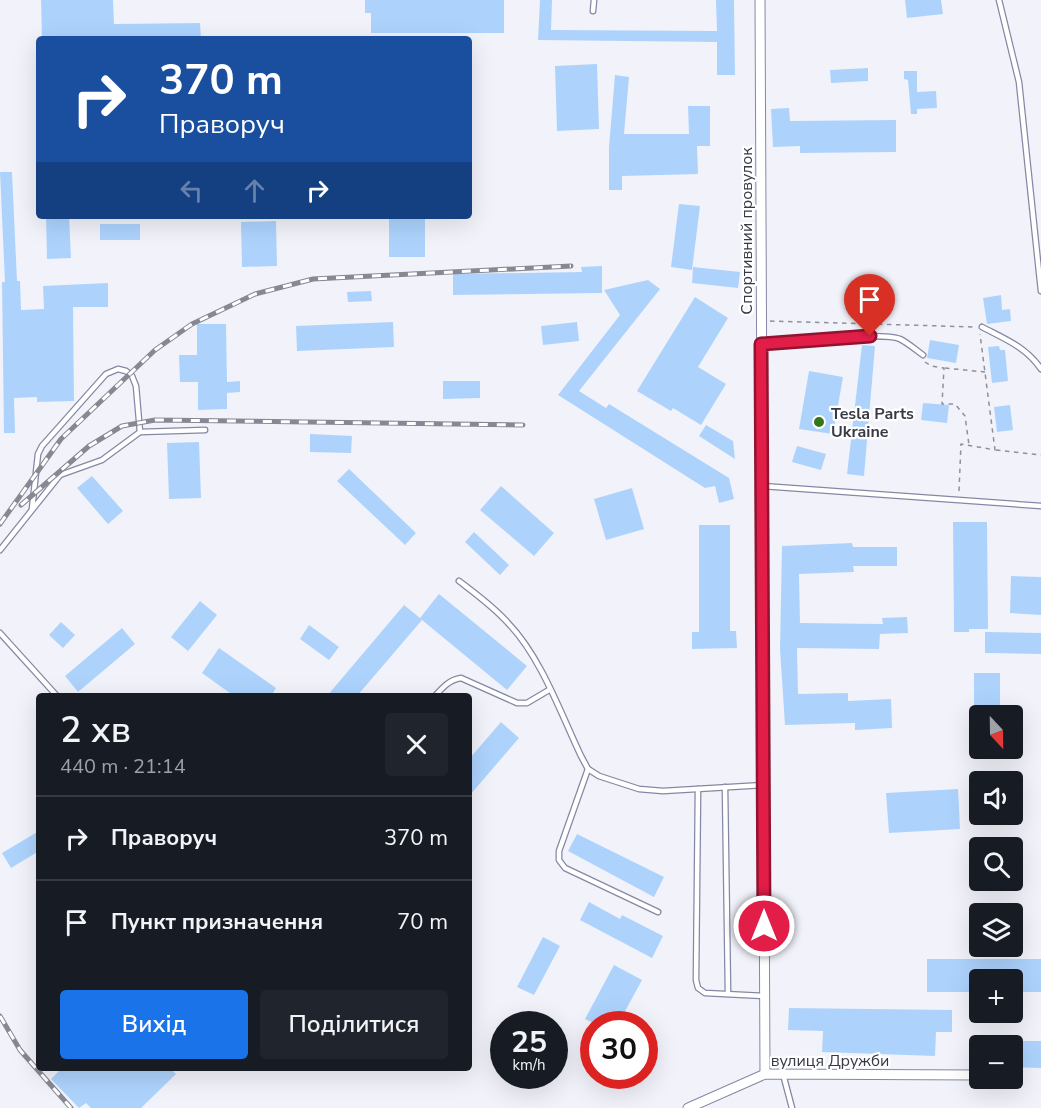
<!DOCTYPE html>
<html lang="uk">
<head>
<meta charset="utf-8">
<style>
	:root { --surface:#171b24; --page:#20242c; --text:#f1f3f6; --muted:#9ea1a6; --line:#363941; --accent:#1a73e8 }
	body { margin:0; font-family:"Nunito Sans",sans-serif; background:var(--page); color:var(--text); height:100vh; display:flex; flex-direction:column; font-size:22px; white-space:nowrap }
	* { box-sizing:border-box; margin:0 }
	p { font-size:20px; color:var(--muted) }
	.icon { flex:none; width:33px; height:33px; fill:none; stroke:currentColor; stroke-width:2; stroke-linecap:round; stroke-linejoin:round }
	.map { position:relative; flex:1; overflow:hidden }
	.panel { position:absolute; left:36px; top:693px; width:436px; height:378px; display:flex; flex-direction:column; background:var(--surface); border-radius:6px; box-shadow:0 6px 24px #0002 }
	.panel>* { flex:none }
	.top-card { position:absolute; left:36px; top:36px; width:436px; height:183px; border-radius:6px; box-shadow:0 6px 24px #0002; background:#1a4fa0; color:#fff; overflow:hidden }
	.needle { width:39px; rotate:158deg }
	.controls { position:absolute; left:969px; top:705px; display:grid; gap:12px }
	.controls a { display:grid; place-items:center; width:54px; height:54px; border-radius:6px; background:var(--surface); box-shadow:0 6px 24px #0002; font-size:30px }
	.speed { position:absolute; left:490px; top:1011px; display:flex; gap:12px; font-size:30px; font-weight:700; text-align:center }
	.speed>* { display:grid; place-content:center; width:78px; height:78px; border-radius:50%; background:var(--surface); box-shadow:0 6px 24px #0002; line-height:1 }
	.speed small { font-size:15px; font-weight:400 }
	.speed .limit { border:9px solid #d22; background:#fff; color:#111 }
	.pin { position:absolute; display:grid; place-items:center; width:51px; height:51px; color:#fff; margin:-62px -26px; border-radius:50% 50% 50% 0; rotate:-45deg; box-shadow:0 0 6px #0007 }
	.pin .icon { rotate:45deg }
	.me { position:absolute; width:66px; margin:-33px; rotate:0deg; stroke-linejoin:round; filter:drop-shadow(0 0 4px #0008) }
	.turn { display:flex; align-items:center; gap:21px; height:126px; padding:0 24px; font-size:27px }
	.turn .icon { width:78px; height:78px; stroke-width:2.5 }
	.turn b { display:block; font-size:42px; line-height:51px }
	.lanes { display:flex; align-items:center; height:57px; padding:0 24px; background:#0003; justify-content:center; gap:30px; direction:ltr }
	.lanes .off { opacity:.35 }
	.round { display:grid; place-items:center; flex:none; width:63px; height:63px; border-radius:6px; background:var(--page) }
	.headline { display:flex; align-items:center; justify-content:space-between; height:102px; padding:0 24px }
	h1 { font-size:36px; font-weight:600; line-height:45px }
	.primary-button { display:flex; gap:12px; margin-top:auto; padding:12px 24px }
	.primary-button a { flex:1; height:69px; border-radius:6px; background:var(--accent); color:#fff; font-size:24px; font-weight:600; line-height:69px; text-align:center }
	.primary-button a+a { background:var(--page); color:var(--text) }
	ul { padding:0; list-style:none }
	li { display:flex; align-items:center; gap:18px; height:84px; padding:0 24px; border-top:2px solid var(--line) }
	li div { flex:1 }
	li b { display:block; font-size:22px }
	li em { font-style:normal }
	.map>svg:first-child { display:block }
</style>
</head>
<body>
<div class="map">
<svg width="1041" height="1108" viewBox="0 0 1041 1108">
	<rect width="100%" height="100%" fill="#f2f3fa"/>
	<g fill="#add3fd">
		<path d="M41,0H113L114,24L200,23L201,39H42Z"/>
		<path d="M365,0H504V33H371V13H365Z"/>
		<path d="M540,0H552L551,30L717,31L716,0H734L735,75H717V42L538,40Z"/>
		<path d="M905,0H941L943,14L907,18Z"/>
		<path d="M597,64L599,129L557,131L555,66Z"/>
		<path d="M868,68V81L831,83L830,70Z"/>
		<path d="M904,71H917V92L936,91L937,108L917,109V114H911L908,80L904,79Z"/>
		<path d="M615,75L629,77L624,134H689L688,106H710V146H697L698,174L622,176V190H609V147Z"/>
		<path d="M789,108L790,121L896,120V152L800,153V146L773,147L771,109Z"/>
		<path d="M0,172H12L17,281H20L21,310L44,309L43,286L108,283V307H73L74,401L37,402V397L14,398L15,433H4L2,282H5Z"/>
		<path d="M679,204L700,206L692,270L671,267Z"/>
		<path d="M46,216H69L71,258L47,259Z"/>
		<rect x="389" y="216" width="36" height="41"/>
		<path d="M276,221L277,266L242,267L241,222Z"/>
		<rect x="100" y="224" width="40" height="16"/>
		<path d="M602,266V293L453,295V274L582,272L581,267Z"/>
		<path d="M693,267L740,272L738,288L692,283Z"/>
		<path d="M648,280L660,289L579,391L606,408L609,404L729,478L734,499L719,503L715,486L705,488L558,395L620,315L604,290Z"/>
		<path d="M371,291L372,301L348,302L347,292Z"/>
		<path d="M1001,295L1002,310L1010,309L1011,321L987,324L983,298Z"/>
		<path d="M695,297L728,318L698,367L726,384L701,425L673,408L671,411L637,391Z"/>
		<path d="M393,322L394,347L297,351L296,326Z"/>
		<path d="M577,322L579,341L543,345L541,326Z"/>
		<path d="M197,324H226L227,382L240,381V392L227,393V409L198,410V382H180L179,355H197Z"/>
		<path d="M930,340L959,345L956,363L927,358Z"/>
		<path d="M862,345L875,346L864,476L847,474Z"/>
		<path d="M999,346L1000,350H1005L1008,381L992,383L988,347Z"/>
		<path d="M809,371L843,377L833,434L799,429Z"/>
		<path d="M443,381H480V398L443,399Z"/>
		<path d="M923,403L949,405L947,423L921,420Z"/>
		<path d="M1010,405L1013,430L997,432L994,407Z"/>
		<path d="M706,425L733,441L735,459L699,436Z"/>
		<path d="M310,434L352,436L351,453L310,452Z"/>
		<path d="M199,442L201,498L169,499L167,443Z"/>
		<path d="M797,446L826,454L821,470L792,462Z"/>
		<path d="M349,469L416,533L405,545L337,481Z"/>
		<path d="M92,476L123,511L108,524L77,488Z"/>
		<path d="M501,486L554,533L534,556L480,510Z"/>
		<path d="M632,488L644,529L606,540L594,499Z"/>
		<path d="M953,522H987L988,629H969V632H954Z"/>
		<path d="M699,525H730V631H736L737,648L692,649V632H699Z"/>
		<path d="M474,532L509,565L500,575L465,542Z"/>
		<path d="M852,543L853,547H897V566H853L854,572L799,574L800,623L883,624L882,618L907,617L908,633L880,634L879,649L797,648L798,694L848,693V701L891,699L892,728L855,730V723L785,725L780,649L782,546Z"/>
		<path d="M1011,576L1041,577V615L1010,613Z"/>
		<path d="M439,594L527,666L507,690L422,620L357,696H327L404,605L420,618Z"/>
		<path d="M200,601L217,615L188,651L171,637Z"/>
		<path d="M61,622L75,635L63,648L49,635Z"/>
		<path d="M309,625L339,647L329,660L300,639Z"/>
		<path d="M122,628L135,644L78,692L65,676Z"/>
		<path d="M985,632L1041,633V654L985,653Z"/>
		<path d="M219,648L276,688L271,696H234L202,673Z"/>
		<rect x="974" y="673" width="26" height="43"/>
		<path d="M501,722L519,738L470,795V758Z"/>
		<path d="M958,789L960,829L889,833L886,793Z"/>
		<path d="M39,831V851L11,868L2,853Z"/>
		<path d="M577,834L664,877L654,897L568,851Z"/>
		<path d="M589,902L620,919L622,915L663,936L652,958L580,920Z"/>
		<path d="M543,937L560,946L534,995L517,987Z"/>
		<path d="M927,959H1041V992H1012V980H980V992H927Z"/>
		<path d="M614,965L642,980L618,1024H596L585,1019Z"/>
		<path d="M789,1008L952,1010V1032H936L935,1056L822,1052L823,1031L788,1030Z"/>
		<path d="M1012,1041H1041V1068L1012,1067Z"/>
		<path d="M62,1068H170L176,1074L141,1108H91L86,1103L79,1108L51,1079Z"/>
	</g>
	<g fill="none" stroke-linecap="round" stroke-linejoin="round">
		<defs>
			<g id="lane">
				<path d="M999,0L1019,82L1041,291"/>
				<path d="M593,11L594,0"/>
				<path d="M982,327C1005,339 1026,347 1041,369"/>
				<path d="M761,344C787,342 881,331 900,339C908,343 916,350 923,355"/>
				<path d="M762,486L1041,506"/>
				<path d="M32,509L38,454L42,446L106,374L118,369L126,371L132,376L136,386L140,432"/>
				<path d="M0,550L60,475L102,460L140,432L205,430"/>
				<path d="M459,581C476,594 494,607 508,623C541,657 561,714 581,756L588,769L599,776L639,789L663,791L764,785"/>
				<path d="M0,633L57,696"/>
				<path d="M435,696C443,687 449,680 461,678L517,703H527L549,690"/>
				<path d="M588,769L559,851V860L565,868L658,912"/>
				<path d="M725,787L728,994"/>
				<path d="M698,789L696,980L698,988L705,993L765,996"/>
				<path d="M783,1074L792,1108"/>
			</g>
			<g id="street">
				<path d="M760,0L765,1074"/>
				<path d="M688,1108L765,1074L979,1075"/>
			</g>
		</defs>
		<use href="#lane" stroke="#8488a5" stroke-width="7"/>
		<use href="#street" stroke="#8488a5" stroke-width="11"/>
		<g stroke="#8e909a" stroke-width="1.5" stroke-dasharray="4.5 4.5" stroke-linecap="butt">
			<path d="M770,321L975,327"/>
			<path d="M925,362L931,366L944,368L942,404H955L965,416L969,445"/>
			<path d="M945,368L985,372"/>
			<path d="M996,450L1041,455"/>
			<path d="M959,491L961,444L995,450L980,334"/>
		</g>
		<use href="#lane" stroke="#fff" stroke-width="4.5"/>
		<use href="#street" stroke="#fff" stroke-width="9"/>
		<defs>
			<g id="rail">
				<path d="M21,505L89,446L122,426L155,420L523,425"/>
				<path d="M0,524L61,439L155,350L192,324L255,294L313,279L571,266"/>
				<path d="M0,1016L20,1050L71,1108"/>
			</g>
		</defs>
		<use href="#rail" stroke="#878892" stroke-width="5"/>
		<use href="#rail" stroke="#fff" stroke-width="3" stroke-dasharray="9" stroke-linecap="butt"/>
	</g>
	<g fill="none" stroke-linecap="round" stroke-linejoin="round">
		<defs>
			<path id="route" d="M764,926L761,344L870,336"/>
		</defs>
		<use href="#route" stroke="#92132f" stroke-width="15"/>
		<use href="#route" stroke="#e11d48" stroke-width="10"/>
	</g>
	<circle fill="#337719" stroke="#fff" stroke-width="2" cx="819" cy="422" r="6"/>
	<g text-anchor="middle" stroke-width="4.5" stroke-linejoin="round" paint-order="stroke">
		<g font-size="16" fill="#373945" stroke="#fff">
			<text transform="translate(746 231) rotate(-90)" y="6">Спортивний провулок</text>
			<text x="830" y="1066">вулиця Дружби</text>
		</g>
		<g font-size="16" font-weight="bold" fill="#373945" stroke="#fff" text-anchor="start">
			<text x="831" y="419">Tesla Parts<tspan x="831" dy="18">Ukraine</tspan></text>
		</g>
	</g>
</svg>
<div class="controls">
<a><svg class="needle" viewBox="-14 -14 28 28"><path d="M0-13l5 13h-10z" fill="#e53935"/><path d="M0 13l5-13h-10z" fill="#9ea1a6"/></svg></a>
<a><svg class="icon" aria-label="sound" viewBox="0 0 24 24"><path d="M4 9h4l5-4v14l-5-4H4zM17 9q2 3 0 6"/></svg></a>
<a><svg class="icon" aria-label="search" viewBox="0 0 24 24"><circle cx="10" cy="10" r="6"/><path d="M15 15l6 6"/></svg></a>
<a><svg class="icon" aria-label="layers" viewBox="0 0 24 24"><path d="M12 4l9 5-9 5-9-5zM3 14l9 5 9-5"/></svg></a>
<a>+</a>
<a>−</a>
</div>
<div class="speed"><div>25<small>km/h</small></div><div class="limit">30</div></div>
<div class="pin" style="left:870px;top:336px;background:#d93025"><svg class="icon" aria-label="arrive" viewBox="0 0 24 24"><path d="M6 21V4h12l-3 4 3 4H6"/></svg></div>
<svg class="me" style="left:764px;top:926px" viewBox="-20 -20 40 40"><circle r="17" fill="#e11d48" stroke="#fff" stroke-width="3"/><path d="M0-11L8 9 0 5-8 9z" fill="#fff"/></svg>
<div class="top-card">
<div class="turn"><svg class="icon" aria-label="right" viewBox="0 0 24 24"><path d="M7 20v-9h11M14 6l5 5-5 5"/></svg><div><b>370 m</b>Праворуч</div></div>
<div class="lanes"><svg class="icon off" aria-label="left" viewBox="0 0 24 24"><path d="M17 20v-9H6M10 6l-5 5 5 5"/></svg><svg class="icon off" aria-label="ahead" viewBox="0 0 24 24"><path d="M12 20V5M6 11l6-6 6 6"/></svg><svg class="icon" aria-label="right" viewBox="0 0 24 24"><path d="M7 20v-9h11M14 6l5 5-5 5"/></svg></div>
</div>
<section class="panel">
<div class="headline"><div><h1>2 хв</h1><p>440 m · 21:14</p></div><a class="round"><svg class="icon" aria-label="close" viewBox="0 0 24 24"><path d="M6 6l12 12M18 6L6 18"/></svg></a></div>
<ul>
<li><svg class="icon" aria-label="right" viewBox="0 0 24 24"><path d="M7 20v-9h11M14 6l5 5-5 5"/></svg><div><b>Праворуч</b></div><em>370 m</em></li>
<li><svg class="icon" aria-label="arrive" viewBox="0 0 24 24"><path d="M6 21V4h12l-3 4 3 4H6"/></svg><div><b>Пункт призначення</b></div><em>70 m</em></li>
</ul>
<div class="primary-button"><a>Вихід</a><a>Поділитися</a></div>
</section>
</div>
</body>
</html>
